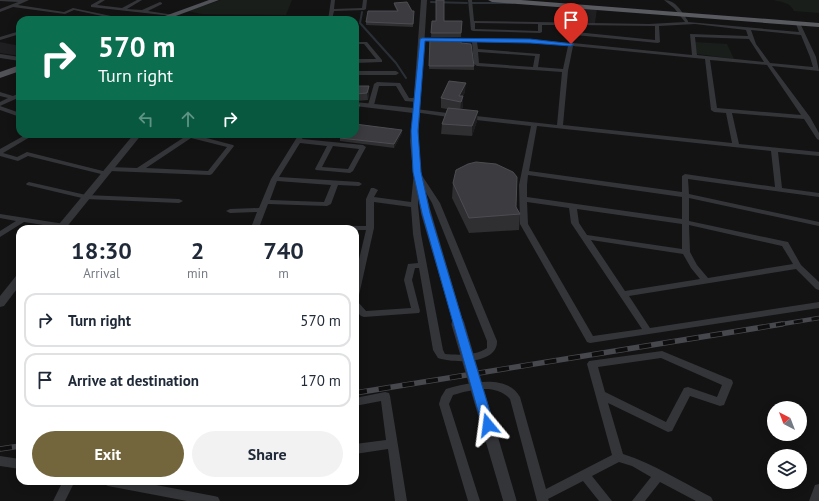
<!DOCTYPE html>
<html lang="en">
<head>
<meta charset="utf-8">
<style>
	:root { --surface:#fff; --page:#f2f2f3; --text:#1f2937; --muted:#747a83; --line:#e0e1e3; --accent:#74663c }
	body { margin:0; font-family:"PT Sans",sans-serif; background:var(--page); color:var(--text); height:100vh; display:flex; flex-direction:column; font-size:15px; white-space:nowrap }
	* { box-sizing:border-box; margin:0 }
	p { font-size:13px; color:var(--muted) }
	.icon { flex:none; width:22px; height:22px; fill:none; stroke:currentColor; stroke-width:2; stroke-linecap:round; stroke-linejoin:round }
	.map { position:relative; flex:1; overflow:hidden }
	.details { position:absolute; left:16px; top:225px; width:343px; height:260px; display:flex; flex-direction:column; background:var(--surface); border-radius:12px; box-shadow:0 2px 10px #0003 }
	.details>* { flex:none }
	.guide { position:absolute; left:16px; top:16px; width:343px; height:122px; border-radius:12px; box-shadow:0 2px 10px #0003; background:#0b6e4f; color:#fff; overflow:hidden }
	.needle { width:26px; rotate:318deg }
	.buttons { position:absolute; left:767px; top:401px; display:grid; gap:8px }
	.buttons a { display:grid; place-items:center; width:40px; height:40px; border-radius:50%; background:var(--surface); box-shadow:0 2px 10px #0003; font-size:20px }
	.pin { position:absolute; display:grid; place-items:center; width:34px; height:34px; color:#fff; margin:-41px -17px; border-radius:50% 50% 50% 0; rotate:-45deg; box-shadow:0 0 4px #0007 }
	.pin .icon { rotate:45deg }
	.me { position:absolute; width:44px; margin:-22px; rotate:344deg; stroke-linejoin:round; filter:drop-shadow(0 0 3px #0008) }
	.turn { display:flex; align-items:center; gap:14px; height:84px; padding:0 16px; font-size:18px }
	.turn .icon { width:52px; height:52px; stroke-width:2.5 }
	.turn b { display:block; font-size:28px; line-height:34px }
	.lanes { display:flex; align-items:center; height:38px; padding:0 16px; background:#0003; justify-content:center; gap:20px; direction:ltr }
	.lanes .off { opacity:.35 }
	.eta { display:flex; justify-content:space-evenly; align-items:center; height:68px; text-align:center }
	.eta b { font-size:24px; font-weight:700; line-height:28px }
	.button { display:flex; gap:8px; margin-top:auto; padding:8px 16px }
	.button a { flex:1; height:46px; border-radius:24px; background:var(--accent); color:#fff; font-size:16px; font-weight:700; line-height:46px; text-align:center }
	.button a+a { background:var(--page); color:var(--text) }
	ul { padding:0; list-style:none }
	li { display:flex; align-items:center; gap:12px; height:54px; margin:0 8px 6px; padding:0 8px; border:2px solid var(--line); border-radius:12px }
	li div { flex:1 }
	li b { display:block; font-size:15px }
	li em { font-style:normal }
	.map>svg:first-child { display:block }
</style>
</head>
<body>
<div class="map">
<svg width="819" height="501" viewBox="0 0 819 501">
	<rect width="100%" height="100%" fill="#131314"/>
	<g fill="#1f1f21">
		<path d="M560,7L597,9L595,23H556Z"/>
		<path d="M0,42L20,46V56L0,53Z"/>
	</g>
	<g fill="#191e1a">
		<path d="M221,0H292L286,15L202,14L187,11Z"/>
		<path d="M773,0H819V13L794,11C790,2 781,2 773,0Z"/>
		<path d="M695,42L727,44L734,59L697,54Z"/>
	</g>
	<g fill="none" stroke-linecap="round" stroke-linejoin="round">
		<g stroke="#2b3036" stroke-width="2">
			<path d="M431,2L467,3"/>
			<path d="M472,3H513"/>
			<path d="M362,12L360,23L396,63L406,78"/>
		</g>
		<g fill="#343539" fill-rule="evenodd">
			<path d="M0,0H29L18,5L64,12L73,8L130,20H121L74,10L65,14L13,7L0,12V9L18,2L0,1Z"/>
			<path d="M100,0H105L97,5L122,8L137,0H142L127,9L142,10L160,2L162,3V4L148,11L174,15L172,16L91,7V5Z"/>
			<path d="M331,0H335L334,9L362,8L363,0H367L366,9L364,10L334,11L332,20H328Z"/>
			<path d="M468,0H472L474,21L649,24L685,22L674,8L664,0C676,0 682,12 688,21V22L799,32L796,24L800,23L816,57L819,71L772,66L810,117L819,133V140L817,139L804,119L732,113L739,144L819,152V156L778,152L782,188L819,193V197L688,179L689,194L819,222V226L689,198V221L788,242L801,265L819,282V290L816,289L796,269L629,296L650,328L819,302V308L590,343L587,342L520,224L519,185L531,126L467,119L464,117L467,115L557,125L562,72L477,66L474,64L472,42L422,40L420,39L422,38C471,39 520,38 569,43L572,25H542V32L540,33L473,31L471,30ZM475,23L538,24V31L475,29ZM695,24L746,30L748,36L690,34L692,55L573,43L575,35L658,43L660,42L659,26ZM577,25L655,26V40L576,32ZM751,30L801,35L810,57L813,67L770,63L756,44ZM695,37L749,39L764,62L697,55ZM477,42L547,43L568,46L563,69L538,67L540,54L478,49ZM573,46L705,59L711,110L714,112L726,113L732,143L563,125L568,71ZM478,52L535,56L533,67L479,63ZM710,60L767,65L801,115L717,108ZM537,126L771,151L775,187L685,174L682,176V192L529,171ZM528,175L682,197V219L527,197V185ZM527,202L569,208L571,223L642,329L593,336L528,224ZM577,209L682,224V249L587,235L579,223ZM689,225L782,246L793,264L708,278L697,265L690,252ZM591,240L683,254L691,268L700,279L625,291Z"/>
			<path d="M292,18L321,19L323,20H290V19Z"/>
			<path d="M20,31V34L0,40V37Z"/>
			<path d="M355,42H367L382,60V62L355,63V59H376L364,44H355Z"/>
			<path d="M355,71H396L399,73L396,75H355Z"/>
			<path d="M377,82L400,83L409,98H416L419,100L416,102L405,101L396,86H379L374,105L369,106L368,105L374,84Z"/>
			<path d="M0,92L13,96L20,93V97L0,106V102L8,98L0,96Z"/>
			<path d="M0,106L20,113V117L0,110Z"/>
			<path d="M416,109L455,114L458,116L455,118L414,112L413,111Z"/>
			<path d="M27,134H35L3,153L17,157L27,152L107,172L108,173L105,175L28,156L18,161L0,156V149Z"/>
			<path d="M189,134H196L195,135L233,145L234,146L212,174L210,175L109,171L106,169L109,167L137,168ZM191,138L227,147L208,171L146,168Z"/>
			<path d="M299,134H305L302,139L363,145L366,147L353,171L350,173L316,170L315,169L327,146L300,143L279,177L359,182L362,184L359,186L338,185L331,204L327,206L268,204L260,225L366,226V199L371,188H374L378,190L374,197L411,202L414,172L417,170L419,171L440,203L497,341C498,365 453,363 438,358L433,350L419,268H415L412,280L420,311L419,313L364,317L361,316L355,310V301L358,302L366,311L411,308L404,280L408,264L418,263L413,234L411,207L374,202V228L359,295L355,298V276L366,230H355V229H139L143,227L252,225L257,212L230,213L226,211L230,209L259,208L271,179ZM333,146L359,149L348,169L322,167ZM277,181L331,185L324,202L270,200ZM420,182L432,203L487,341V348C476,356 457,355 445,354L443,350L421,234L418,205Z"/>
			<path d="M29,182L86,195L179,199L183,201L179,203L86,199L27,185L26,184L27,183Z"/>
			<path d="M0,214L84,227L88,229H69L24,222L0,237V231L16,221L0,218Z"/>
			<path d="M662,351L732,380L733,383L724,405L720,406L690,396L672,431L668,432L608,403L623,454C654,464 682,482 711,497L713,501H696L660,482L645,501H632L651,477L632,466L619,462L592,476L612,501H599L583,481L548,499L549,501H537L510,399C495,383 472,390 453,395L449,404L480,501H468L439,404L441,397L446,389C467,383 507,373 520,397L546,489L612,455L587,364L589,361ZM661,358L722,385L717,397L688,387L684,388L666,422L605,392L598,367Z"/>
			<path d="M385,392L389,393L390,396L407,501H395L388,449L355,454V444L386,440L381,401L355,406V398Z"/>
			<path d="M0,456L20,459V469L0,466Z"/>
			<path d="M63,481H75L65,501H53Z"/>
			<path d="M102,481H135L214,496L218,497L220,501H187L108,486L104,484Z"/>
			<path d="M819,484V501H809L815,485Z"/>
		</g>
		<g fill="#343539" fill-rule="evenodd">
			<path d="M421,0H427L418,141L421,172L431,213L426,216L421,213L413,172L410,141L413,113L355,106V102L413,108Z"/>
			<path d="M0,54L20,57V61L0,58Z"/>
			<path d="M134,134H142L65,229H55Z"/>
			<path d="M20,275V285L4,306L0,307V296L16,276Z"/>
		</g>
		<g fill="#505257" fill-rule="evenodd">
			<path d="M209,0H219L165,20H154Z"/>
			<path d="M20,65V71L0,78V72Z"/>
		</g>
		<path fill="#585a60" fill-rule="evenodd" d="M488,0H521L819,23V27L492,2Z"/>
		<defs>
			<path id="rail-far1" d="M776,325L819,318"/>
			<g id="rail">
				<path d="M355,393L782,324"/>
				<path d="M0,449L20,446"/>
			</g>
		</defs>
		<use href="#rail-far1" stroke="#47484d" stroke-width="4.5"/>
		<use href="#rail" stroke="#47484d" stroke-width="5.5"/>
		<use href="#rail-far1" stroke="#0e0e0f" stroke-width="3" stroke-dasharray="9" stroke-linecap="butt"/>
		<use href="#rail" stroke="#0e0e0f" stroke-width="4" stroke-dasharray="12" stroke-linecap="butt"/>
		<path stroke="#343539" stroke-width="10" d="M426,213L459,325"/>
		<path stroke="#343539" stroke-width="13" d="M458,324L510,501"/>
	</g>
	<g fill="#2f2f32">
		<path d="M394,3L412,11H414L413,27L366,25V22L397,11L394,5Z"/>
		<path d="M432,21H462L461,37H431Z"/>
		<path d="M430,39L461,43L474,66V70L429,69Z"/>
		<path d="M369,86V93L368,100L356,101V94Z"/>
		<path d="M465,92L463,96V106L462,109L477,121L472,136L441,134L442,124L447,109L441,108V98Z"/>
		<path d="M402,130V133L394,148L340,141V138Z"/>
		<path d="M453,183L516,207L520,214L519,230L469,233L452,198Z"/>
	</g>
	<g fill="#1e1e20">
		<path d="M466,83L465,92L460,102L459,96Z"/>
		<path d="M369,86V93L368,100L367,93Z"/>
		<path d="M463,96V106L460,112L461,102Z"/>
		<path d="M360,105V108L355,116V112Z"/>
		<path d="M478,111L477,121L472,136V126Z"/>
		<path d="M402,130V133L394,148V144Z"/>
	</g>
	<g fill="#3c3c40" stroke="#4c4d52">
		<path d="M436,0H444V21H462L461,33H431L432,21H436Z"/>
		<path d="M407,2L412,11H414L413,24L366,22L368,11H398L394,3Z"/>
		<path d="M430,39L461,40V43L471,44L474,66H429Z"/>
		<path d="M449,81L466,83L459,96H463L461,102L441,98Z"/>
		<path d="M358,86H369L367,93L356,94Z"/>
		<path d="M355,105H360L355,112Z"/>
		<path d="M448,108L478,111L472,126L442,124Z"/>
		<path d="M355,124L402,130L394,144L340,138L342,134H355Z"/>
		<path d="M476,162L496,164L513,172L517,177L516,207L520,214L469,218L453,183L456,170L468,164Z"/>
	</g>
	<path fill="#1a73e8" stroke="#114b97" d="M422,38L530,39L574,44L571,46L530,43L425,41L418,131L421,172L430,213L494,425L492,429L488,430L484,429L482,425L422,213L413,172L411,131L420,39Z"/>
</svg>
<div class="buttons">
<a><svg class="needle" viewBox="-14 -14 28 28"><path d="M0-13l5 13h-10z" fill="#e53935"/><path d="M0 13l5-13h-10z" fill="#747a83"/></svg></a>
<a><svg class="icon" aria-label="layers" viewBox="0 0 24 24"><path d="M12 4l9 5-9 5-9-5zM3 14l9 5 9-5"/></svg></a>
</div>
<div class="pin" style="left:571px;top:44px;background:#d93025"><svg class="icon" aria-label="arrive" viewBox="0 0 24 24"><path d="M6 21V4h12l-3 4 3 4H6"/></svg></div>
<svg class="me" style="left:488px;top:425px" viewBox="-20 -20 40 40"><path d="M0-17L14 15 0 8-14 15z" fill="#1a73e8" stroke="#fff" stroke-width="4"/></svg>
<div class="guide">
<div class="turn"><svg class="icon" aria-label="right" viewBox="0 0 24 24"><path d="M7 20v-9h11M14 6l5 5-5 5"/></svg><div><b>570 m</b>Turn right</div></div>
<div class="lanes"><svg class="icon off" aria-label="left" viewBox="0 0 24 24"><path d="M17 20v-9H6M10 6l-5 5 5 5"/></svg><svg class="icon off" aria-label="ahead" viewBox="0 0 24 24"><path d="M12 20V5M6 11l6-6 6 6"/></svg><svg class="icon" aria-label="right" viewBox="0 0 24 24"><path d="M7 20v-9h11M14 6l5 5-5 5"/></svg></div>
</div>
<section class="details">
<div class="eta">
<div><b>18:30</b><p>Arrival</p></div>
<div><b>2</b><p>min</p></div>
<div><b>740</b><p>m</p></div>
</div>
<ul>
<li><svg class="icon" aria-label="right" viewBox="0 0 24 24"><path d="M7 20v-9h11M14 6l5 5-5 5"/></svg><div><b>Turn right</b></div><em>570 m</em></li>
<li><svg class="icon" aria-label="arrive" viewBox="0 0 24 24"><path d="M6 21V4h12l-3 4 3 4H6"/></svg><div><b>Arrive at destination</b></div><em>170 m</em></li>
</ul>
<div class="button"><a>Exit</a><a>Share</a></div>
</section>
</div>
</body>
</html>
